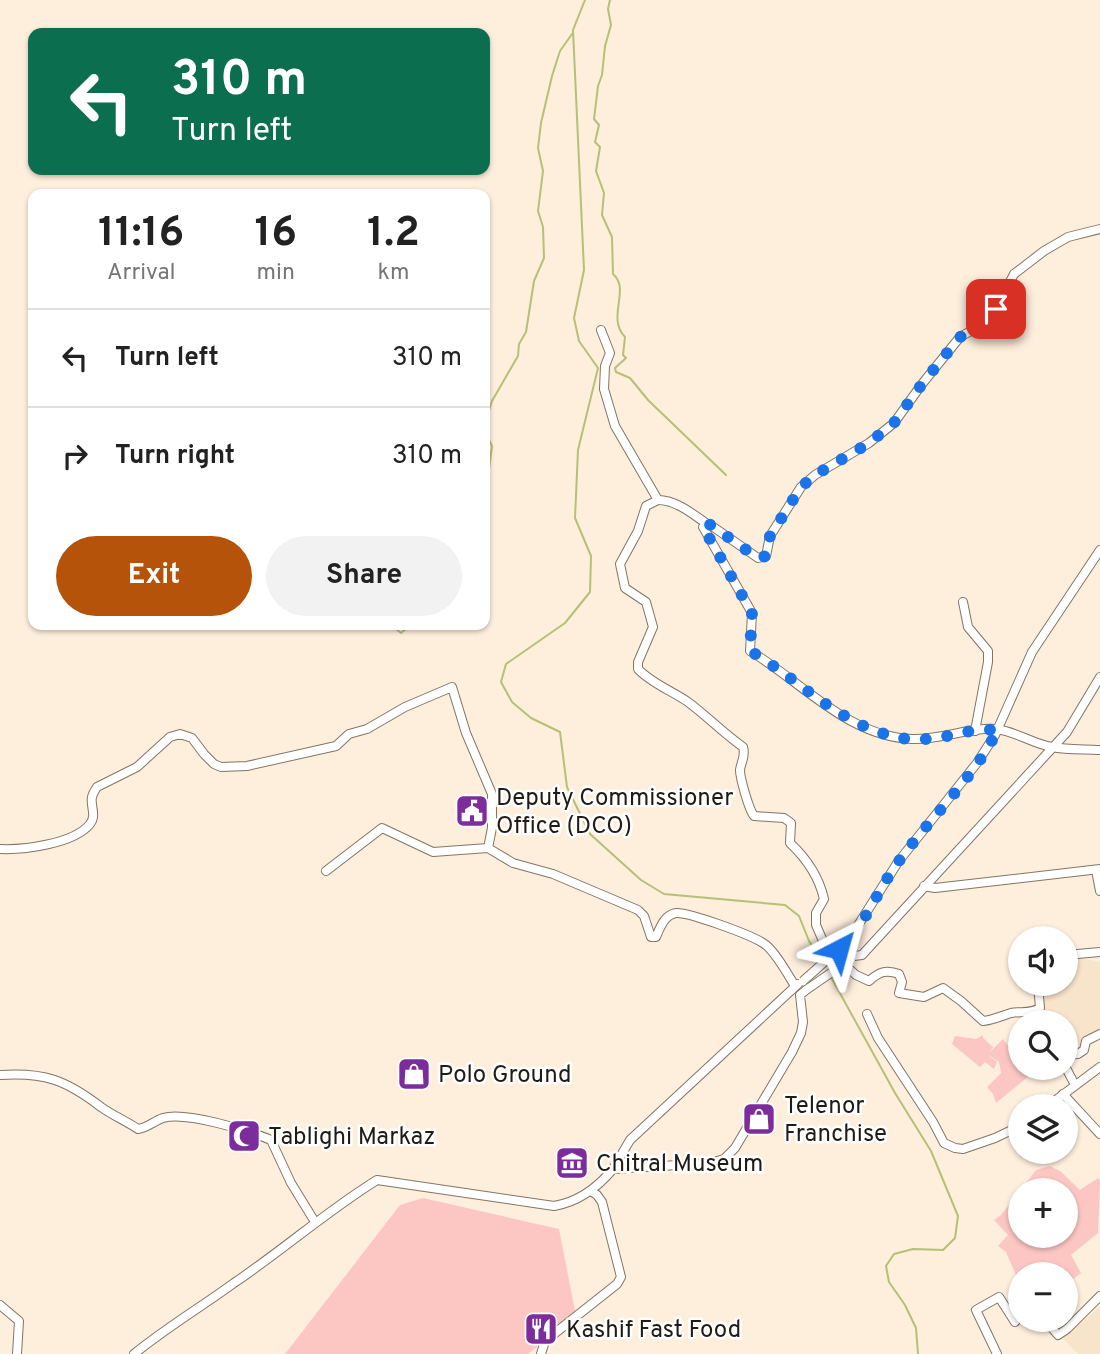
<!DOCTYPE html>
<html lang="en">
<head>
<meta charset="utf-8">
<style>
	:root { --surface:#fff; --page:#f2f2f2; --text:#222; --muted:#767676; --line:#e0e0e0; --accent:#b45309 }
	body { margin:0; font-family:Overpass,sans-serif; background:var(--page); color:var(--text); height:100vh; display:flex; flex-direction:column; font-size:26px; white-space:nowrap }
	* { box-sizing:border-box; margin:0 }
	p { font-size:23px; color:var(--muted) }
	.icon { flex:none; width:38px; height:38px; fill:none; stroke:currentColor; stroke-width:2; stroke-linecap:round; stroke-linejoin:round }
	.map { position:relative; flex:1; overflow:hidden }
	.drawer { position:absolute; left:28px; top:189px; width:462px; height:441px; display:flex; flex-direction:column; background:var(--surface); border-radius:14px; box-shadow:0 2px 5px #0004 }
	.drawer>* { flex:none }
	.guide { position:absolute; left:28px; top:28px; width:462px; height:147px; border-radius:14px; box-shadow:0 2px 5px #0004; background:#0b6e4f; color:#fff; overflow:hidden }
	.controls { position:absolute; left:1008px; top:926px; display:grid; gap:14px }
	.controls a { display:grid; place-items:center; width:70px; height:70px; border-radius:50%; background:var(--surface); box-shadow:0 2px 5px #0004; font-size:35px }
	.pin { position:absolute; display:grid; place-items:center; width:60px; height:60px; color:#fff; margin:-30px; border-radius:14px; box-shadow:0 4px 10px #0006 }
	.me { position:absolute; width:77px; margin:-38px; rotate:39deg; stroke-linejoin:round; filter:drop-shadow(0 0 5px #0008) }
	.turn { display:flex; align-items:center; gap:24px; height:147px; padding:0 28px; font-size:32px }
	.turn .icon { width:91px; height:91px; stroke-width:2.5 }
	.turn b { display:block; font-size:49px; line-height:60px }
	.eta { display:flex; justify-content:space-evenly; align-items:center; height:119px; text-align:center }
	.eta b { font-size:42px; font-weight:700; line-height:49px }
	.action { display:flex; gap:14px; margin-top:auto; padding:14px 28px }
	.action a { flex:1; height:80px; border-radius:42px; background:var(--accent); color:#fff; font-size:28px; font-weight:700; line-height:80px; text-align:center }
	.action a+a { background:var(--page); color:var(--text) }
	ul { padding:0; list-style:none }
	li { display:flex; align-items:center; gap:21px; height:98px; padding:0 28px; border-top:2px solid var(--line) }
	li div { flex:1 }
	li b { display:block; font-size:26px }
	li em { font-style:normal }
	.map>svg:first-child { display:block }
</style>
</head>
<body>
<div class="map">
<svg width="1100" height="1354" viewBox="0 0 1100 1354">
	<rect width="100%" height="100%" fill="#feeedc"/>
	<g fill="#f8e3cb">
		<path d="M1071,956L1100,962V1033L1081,1052L1066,1054V1022H1043L1038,984H1066V957Z"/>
		<path d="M1100,1307V1354H1078L1063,1338Z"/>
	</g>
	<g fill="#fcc7c2" fill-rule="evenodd">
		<path d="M983,1035V1038L993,1047L990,1052L1003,1039L1020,1062V1068H1025L1030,1075L996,1103L993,1094L987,1087L1001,1073L999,1062L988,1055L997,1062L994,1069L985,1062L980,1067L952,1044L955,1036L976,1039Z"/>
		<path d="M1050,1166L1060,1171L1080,1190L1098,1178L1100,1180L1098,1233L1071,1255L1081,1273L1066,1285V1274H1020V1284L1006,1252L998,1246L1008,1235L994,1220L1001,1215L1036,1170ZM1020,1190H1066V1236H1020Z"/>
		<path d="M423,1198L559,1229L576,1316L528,1354H285L400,1205Z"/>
	</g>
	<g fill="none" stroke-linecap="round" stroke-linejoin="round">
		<g stroke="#b4c177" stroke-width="2">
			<path d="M585,0L573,30L584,270L574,318L579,341L598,368L578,450L575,518L591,556L590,592L565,623L506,664L501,682L512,702L531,718L560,732L567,787L590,834L641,880L664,894L785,905L799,916L809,941L821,960"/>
			<path d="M610,0L608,9L611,25L605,46L602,75L598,86L594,119L599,125L595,142L600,147L596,171L604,193L602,215L612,237L613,274C631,289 606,318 625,337L623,355L626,358L615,368L616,372L630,378L648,400L726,475"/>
			<path d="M485,499L492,446L487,436L485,423L492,401L518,356L519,344L526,332L534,281L544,258L543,227L538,211L543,171L538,148L541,123L552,76L560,51L572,34"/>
			<path d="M391,625L401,633L411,625"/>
			<path d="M831,977L895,1093L931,1151L958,1216L955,1238L943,1250L913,1249L894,1254L886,1266L889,1282L905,1305L916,1328L918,1354"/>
		</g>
		<defs>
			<g id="minor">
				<path d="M1100,229L1068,237L1044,251L1014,274L996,309L985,323L960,337L922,384L894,423L869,443L815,475L801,487L770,536L766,556L758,558L709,524L703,527L752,613L750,651C801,681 848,737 912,739C941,740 969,727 996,729C1015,731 1033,744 1052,747C1067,750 1084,749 1100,750"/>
				<path d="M601,330L610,353L605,366L604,389L615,426L658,500C676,500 693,514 707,524"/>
				<path d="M658,500L646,506L638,531L620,564L625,588L646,602L653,627L638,662V669C651,683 672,691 688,702C707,716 723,733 743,747C746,756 741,762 740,770C740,778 749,810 754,816L784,818L791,823L790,843C806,858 819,877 824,899L816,913V925L823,941L847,962L848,968L856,975L869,981C879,972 886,969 899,974L902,982L899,993L924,997L943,988L961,1001L983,1021C994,1020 1001,1016 1011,1013C1021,1011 1031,1014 1040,1008L1038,984"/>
				<path d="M963,602L968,627L988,651V662L975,731"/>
				<path d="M0,849C23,850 74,844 90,824C97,815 90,806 92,797C93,793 95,790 97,787L137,767L170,737L180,734L192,738L204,754L214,764L221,767L247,766L336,746L349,734L367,729L405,707L452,687L466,733L492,794V828L488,848L513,863L553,874L638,910L644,916L651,937H656C660,928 664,915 676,913C689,912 751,935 763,943C774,949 788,975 795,986"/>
				<path d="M1096,870L1100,891"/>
				<path d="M326,871L382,828L433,852L488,848"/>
				<path d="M924,886L935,888L1100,869"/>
				<path d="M845,946L898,862L977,763L995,735L1032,652L1100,550"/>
				<path d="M845,946L854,956L862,955L1067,732L1100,677"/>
				<path d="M1066,955L1100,952"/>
				<path d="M867,1014L878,1038L933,1122L944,1143L955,1148L963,1149L995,1138L1020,1126"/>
				<path d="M1066,1055L1078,1054L1084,1050L1086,1041L1100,1034"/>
				<path d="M1066,1068L1075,1085"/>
				<path d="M0,1075C44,1072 66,1080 101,1107C112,1115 126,1121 138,1129C147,1128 154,1121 163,1118C186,1111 249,1131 271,1140L291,1183L315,1222"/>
				<path d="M1063,1094L1100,1134"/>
				<path d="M1048,1106L1100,1067"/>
				<path d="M613,1169L630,1140L798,984"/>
				<path d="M0,1305L19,1321L17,1354"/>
				<path d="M1045,1320L1058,1335L1067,1329L1100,1296"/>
				<path d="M134,1354C166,1328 201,1307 234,1283C283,1250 327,1211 377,1180L554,1206C578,1202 598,1187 613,1169L710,1163L724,1159L735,1148L792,1052L801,1033L803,1022L800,995L806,990"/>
				<path d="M541,1354L545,1341L617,1284L621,1277L602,1202L597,1195L591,1191"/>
				<path d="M997,1354L976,1310L999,1297L1015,1322L1020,1315"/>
			</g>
		</defs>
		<use href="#minor" stroke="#837565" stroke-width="10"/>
		<use href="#minor" stroke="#fff" stroke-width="8"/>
		<defs>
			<g id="minor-bridge">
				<path d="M803,981L839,949"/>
				<path d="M806,990L851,959"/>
			</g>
		</defs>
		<use href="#minor-bridge" stroke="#837565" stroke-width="10" stroke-linecap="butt"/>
		<use href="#minor-bridge" stroke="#fff" stroke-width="8"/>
	</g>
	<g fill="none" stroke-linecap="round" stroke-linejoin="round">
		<path stroke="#1a73e8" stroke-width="12" stroke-dasharray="0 21.6" d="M839,949C853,943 875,899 884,884C916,829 970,787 998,729C988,730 977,730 966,732C947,736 928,741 908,739C845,731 802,681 750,651L752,613L703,527L709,524L758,558L766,556L770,536L801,487L815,475L869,443L894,423L922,384L960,337L985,323L996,309"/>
	</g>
	<defs>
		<symbol id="civic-square" viewBox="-11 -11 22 22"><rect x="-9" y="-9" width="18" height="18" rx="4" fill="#7d2c9c" stroke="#fff"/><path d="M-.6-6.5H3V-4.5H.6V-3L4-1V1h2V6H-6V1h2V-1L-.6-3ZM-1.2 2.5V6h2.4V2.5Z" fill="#fff"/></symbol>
		<symbol id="shop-square" viewBox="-11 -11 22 22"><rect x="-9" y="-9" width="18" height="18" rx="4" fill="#7d2c9c" stroke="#fff"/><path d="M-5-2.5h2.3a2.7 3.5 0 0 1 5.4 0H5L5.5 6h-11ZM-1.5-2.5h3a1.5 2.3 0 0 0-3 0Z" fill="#fff"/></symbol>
		<symbol id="mosque-square" viewBox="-11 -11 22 22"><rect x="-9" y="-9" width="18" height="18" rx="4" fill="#7d2c9c" stroke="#fff"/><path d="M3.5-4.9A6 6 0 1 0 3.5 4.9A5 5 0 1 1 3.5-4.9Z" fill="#fff"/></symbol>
		<symbol id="museum-square" viewBox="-11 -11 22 22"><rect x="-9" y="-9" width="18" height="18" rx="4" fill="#7d2c9c" stroke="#fff"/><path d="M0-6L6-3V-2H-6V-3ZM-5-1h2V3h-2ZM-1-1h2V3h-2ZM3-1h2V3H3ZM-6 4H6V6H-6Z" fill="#fff"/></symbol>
		<symbol id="restaurant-square" viewBox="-11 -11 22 22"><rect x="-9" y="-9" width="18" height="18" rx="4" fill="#7d2c9c" stroke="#fff"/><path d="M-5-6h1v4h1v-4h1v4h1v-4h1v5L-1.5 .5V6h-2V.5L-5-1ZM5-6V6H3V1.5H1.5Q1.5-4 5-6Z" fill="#fff"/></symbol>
	</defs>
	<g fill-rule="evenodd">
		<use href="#civic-square" x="453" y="792" width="38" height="38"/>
		<use href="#shop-square" x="395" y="1055" width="38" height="38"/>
		<use href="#shop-square" x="740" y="1100" width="38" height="38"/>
		<use href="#mosque-square" x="225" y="1117" width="38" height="38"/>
		<use href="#museum-square" x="553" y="1144" width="38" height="38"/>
		<use href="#restaurant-square" x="522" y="1310" width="38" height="38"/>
	</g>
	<g text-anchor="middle" stroke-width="5" stroke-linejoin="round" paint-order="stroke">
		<g font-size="24" fill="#201b14" stroke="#fff" text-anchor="start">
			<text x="496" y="805">Deputy Commissioner<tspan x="496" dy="28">Office (DCO)</tspan></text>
			<text x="438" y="1082">Polo Ground</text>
			<text x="784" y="1113">Telenor<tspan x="784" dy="28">Franchise</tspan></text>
			<text x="268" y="1144">Tablighi Markaz</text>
			<text x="596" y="1171">Chitral Museum</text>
			<text x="566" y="1337">Kashif Fast Food</text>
		</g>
	</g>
</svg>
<div class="controls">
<a><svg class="icon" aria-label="sound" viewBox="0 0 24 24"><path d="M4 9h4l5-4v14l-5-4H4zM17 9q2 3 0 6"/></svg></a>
<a><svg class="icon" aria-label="search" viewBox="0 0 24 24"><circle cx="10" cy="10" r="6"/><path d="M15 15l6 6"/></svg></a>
<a><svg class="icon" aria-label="layers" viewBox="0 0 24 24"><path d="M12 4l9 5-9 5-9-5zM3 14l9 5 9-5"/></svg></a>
<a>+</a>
<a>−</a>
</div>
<div class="pin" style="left:996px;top:309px;background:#d93025"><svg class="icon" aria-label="arrive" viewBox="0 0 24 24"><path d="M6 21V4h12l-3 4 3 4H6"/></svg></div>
<svg class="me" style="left:839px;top:949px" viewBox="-20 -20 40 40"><path d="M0-17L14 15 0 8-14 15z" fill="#1a73e8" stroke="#fff" stroke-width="4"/></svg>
<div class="guide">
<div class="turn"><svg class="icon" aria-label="left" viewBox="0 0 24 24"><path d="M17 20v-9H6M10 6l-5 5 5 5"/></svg><div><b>310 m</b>Turn left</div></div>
</div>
<section class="drawer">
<div class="eta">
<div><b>11:16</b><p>Arrival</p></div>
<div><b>16</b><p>min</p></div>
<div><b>1.2</b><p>km</p></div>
</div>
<ul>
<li><svg class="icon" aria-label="left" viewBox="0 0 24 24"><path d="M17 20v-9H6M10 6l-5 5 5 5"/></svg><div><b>Turn left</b></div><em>310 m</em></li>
<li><svg class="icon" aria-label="right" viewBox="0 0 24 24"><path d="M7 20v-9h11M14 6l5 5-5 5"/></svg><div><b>Turn right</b></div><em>310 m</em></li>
</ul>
<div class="action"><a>Exit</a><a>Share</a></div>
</section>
</div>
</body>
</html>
